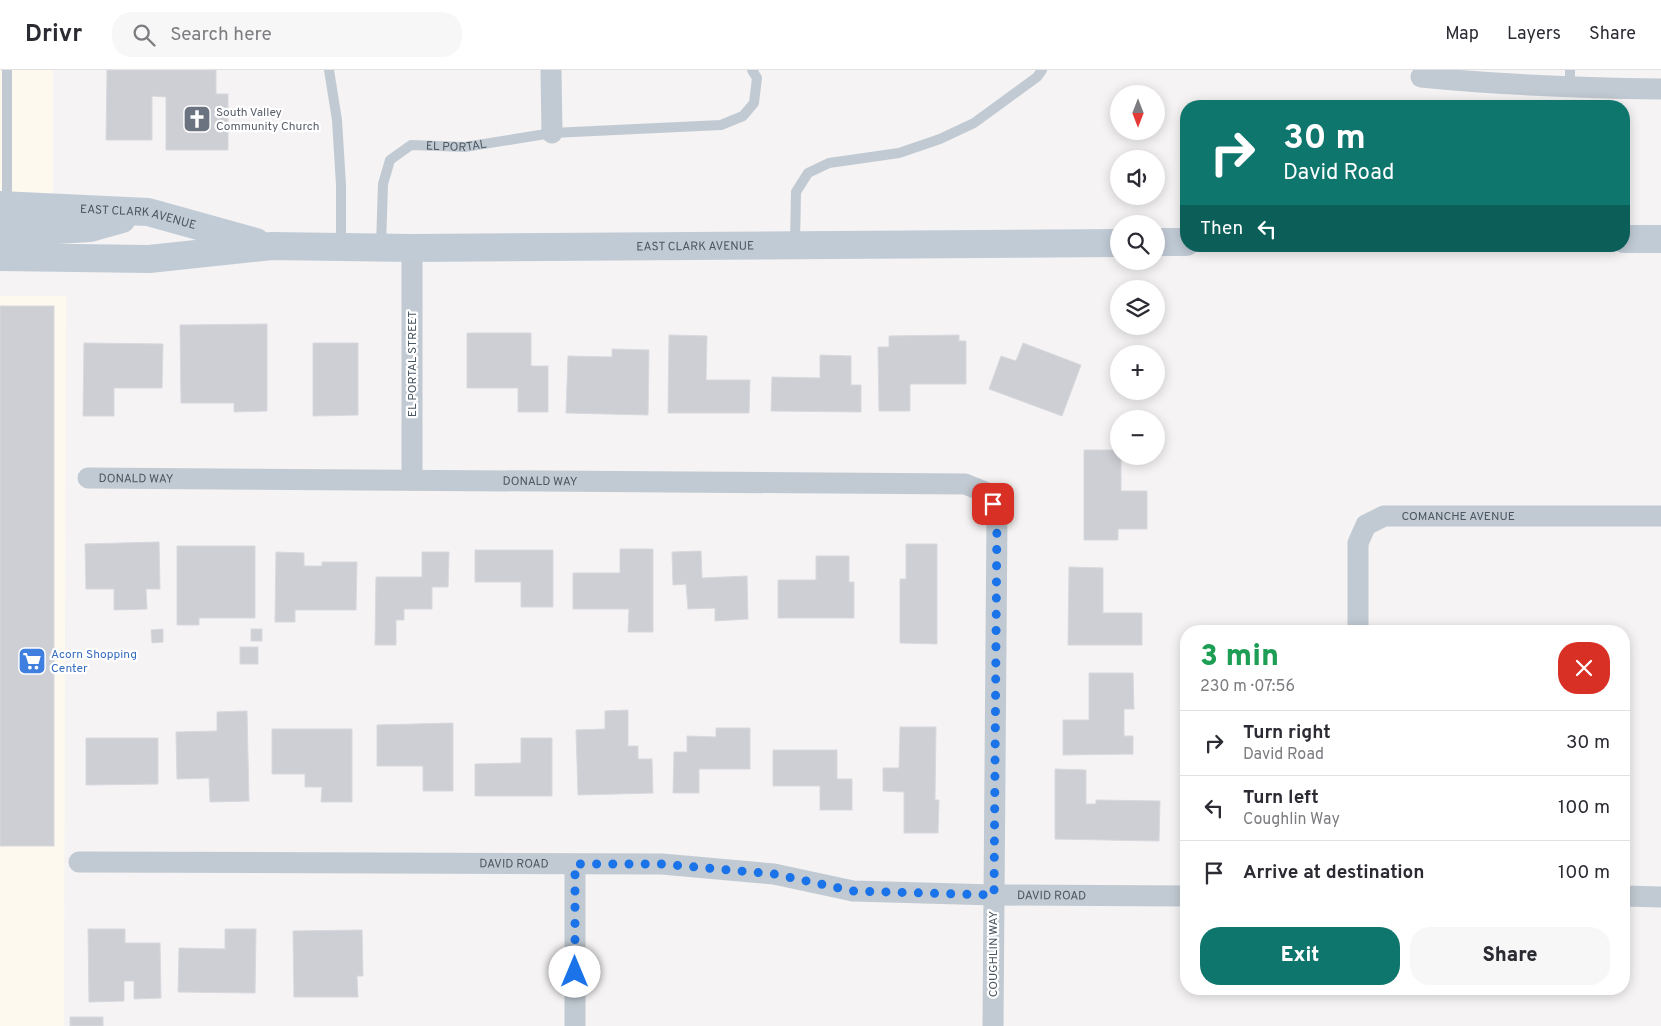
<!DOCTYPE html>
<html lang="en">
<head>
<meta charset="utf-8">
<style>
	:root { --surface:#fff; --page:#f7f7f7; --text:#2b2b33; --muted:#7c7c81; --line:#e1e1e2; --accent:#0f766e }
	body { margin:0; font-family:Overpass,sans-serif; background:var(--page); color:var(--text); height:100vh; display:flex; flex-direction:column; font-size:19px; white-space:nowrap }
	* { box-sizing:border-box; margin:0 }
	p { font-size:16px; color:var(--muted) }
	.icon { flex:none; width:28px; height:28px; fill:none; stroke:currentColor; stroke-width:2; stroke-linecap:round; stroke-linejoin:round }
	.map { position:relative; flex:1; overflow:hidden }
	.sheet { position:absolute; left:1180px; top:555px; width:450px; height:370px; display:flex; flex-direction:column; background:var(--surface); border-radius:20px; box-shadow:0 2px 12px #0003 }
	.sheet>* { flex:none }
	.top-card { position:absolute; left:1180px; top:30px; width:450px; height:152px; border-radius:20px; box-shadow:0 2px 12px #0003; background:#0f766e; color:#fff; overflow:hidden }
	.needle { width:32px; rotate:180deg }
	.controls { position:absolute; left:1110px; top:15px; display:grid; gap:10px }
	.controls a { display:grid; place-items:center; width:55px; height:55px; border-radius:50%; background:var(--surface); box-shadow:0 2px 12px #0003; font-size:25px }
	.pin { position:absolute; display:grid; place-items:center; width:42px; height:42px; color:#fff; margin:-21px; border-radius:10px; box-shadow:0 2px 8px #0006 }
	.me { position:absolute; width:55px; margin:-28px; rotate:0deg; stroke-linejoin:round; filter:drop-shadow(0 0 4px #0008) }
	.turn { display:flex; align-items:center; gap:18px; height:105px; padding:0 20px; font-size:22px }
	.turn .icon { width:65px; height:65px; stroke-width:2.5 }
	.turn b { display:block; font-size:35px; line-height:42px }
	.then { display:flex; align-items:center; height:48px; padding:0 20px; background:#0003; gap:10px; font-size:19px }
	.round { display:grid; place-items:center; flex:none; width:52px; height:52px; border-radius:20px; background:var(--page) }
	.headline { display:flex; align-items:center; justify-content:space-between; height:85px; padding:0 20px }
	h1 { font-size:30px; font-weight:800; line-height:38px; color:#1e9e55 }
	.primary-button { display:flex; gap:10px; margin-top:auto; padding:10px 20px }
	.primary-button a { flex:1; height:58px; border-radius:20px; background:var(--accent); color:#fff; font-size:20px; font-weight:800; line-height:58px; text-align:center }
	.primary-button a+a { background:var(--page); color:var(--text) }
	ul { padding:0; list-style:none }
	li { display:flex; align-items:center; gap:15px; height:65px; padding:0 20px; border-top:1px solid var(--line) }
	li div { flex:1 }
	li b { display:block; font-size:19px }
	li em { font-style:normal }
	header { display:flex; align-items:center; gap:30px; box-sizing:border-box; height:70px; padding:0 25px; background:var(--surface); border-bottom:1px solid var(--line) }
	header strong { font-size:24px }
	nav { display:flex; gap:28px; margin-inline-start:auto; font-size:18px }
	.search { width:350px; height:45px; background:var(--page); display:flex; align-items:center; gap:12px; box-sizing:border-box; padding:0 18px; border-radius:20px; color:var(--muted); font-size:19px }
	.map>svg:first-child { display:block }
</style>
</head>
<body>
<header>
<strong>Drivr</strong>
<div class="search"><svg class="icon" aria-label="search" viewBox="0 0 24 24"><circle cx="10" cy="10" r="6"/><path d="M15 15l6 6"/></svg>Search here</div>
<nav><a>Map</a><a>Layers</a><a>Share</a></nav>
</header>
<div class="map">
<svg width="1661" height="956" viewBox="0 0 1661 956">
	<rect width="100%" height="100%" fill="#f5f3f3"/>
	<g fill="#fdf9ef">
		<path d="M0,0H53V130L0,129Z"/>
		<path d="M0,226H66L64,956H0Z"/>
	</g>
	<g fill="#cdcfd5" stroke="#d7d9de">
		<path d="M107,0H216V24H228V80H166V27L152,26V70H106Z"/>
		<rect x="0" y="236" width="54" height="540"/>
		<path d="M267,254V341L234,342V333H181L180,255Z"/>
		<path d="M467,263H531V296H548V342H518V318H467Z"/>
		<path d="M669,265L707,266L706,310H750L749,343H668Z"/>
		<path d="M959,265V271H966V314H910V341H879L878,277H889V266Z"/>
		<path d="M84,273L163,274L162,318H114V346H83Z"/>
		<path d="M313,273H358V345L313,346Z"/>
		<path d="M1023,273L1081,295L1062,346L989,319L1001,286L1016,291Z"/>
		<path d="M612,279L649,280L648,345L566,343L568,286L612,287Z"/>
		<path d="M820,285L851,286V315H861V342L771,341L772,307L820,308Z"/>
		<path d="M1084,380H1119V386H1121V421H1147V459H1118V470H1084Z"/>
		<path d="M159,472L160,519H146L147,539L114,540V519H86L85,474Z"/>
		<path d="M906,474H937V574L900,573V509H906Z"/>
		<path d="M177,476H255V548H199V555H177Z"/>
		<path d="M620,479H653V562H628L629,539H573V503H620Z"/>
		<path d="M475,480H553V537H521V512H475Z"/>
		<path d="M701,481L702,508L747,506L748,549L715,551V538L688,539L686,514L673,515L672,482Z"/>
		<path d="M276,482L304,483V496H322V492H357L356,540H295V552H275Z"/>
		<path d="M422,482H449L448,517H432V539H404V550H396V575H375L376,507H422Z"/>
		<path d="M816,486H849V512H854V548H778V510H816Z"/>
		<path d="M1069,497L1103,498V543H1142V575H1068Z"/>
		<path d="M163,559V572L152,573L151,560Z"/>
		<rect x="251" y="559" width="11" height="12"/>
		<rect x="240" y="577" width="18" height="17"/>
		<path d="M1089,603H1133L1134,639H1124V666H1133V684L1063,685V650H1089Z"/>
		<path d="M628,640V676H638V689H652L653,723L578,725L576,660L605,659V641Z"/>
		<path d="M247,641L249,731L210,732L209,708L177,709L176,662L217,661V642Z"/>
		<path d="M453,653V721H423V696H377V655Z"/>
		<path d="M900,657H936L935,730H939L938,763H904V722L883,721V698H899Z"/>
		<path d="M716,658H750V699H699V723H673L674,682H687V666L716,667Z"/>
		<path d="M272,659H352V732H321L322,717H305V704H272Z"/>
		<path d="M86,668H158V714L86,715Z"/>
		<path d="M521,668H552V726H475V694L521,693Z"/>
		<path d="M773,680H837V709H852V740H820V716H773Z"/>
		<path d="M1055,699L1086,700V734H1096V730L1160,731L1159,771L1055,769Z"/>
		<path d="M88,859H125V873H160L161,928L134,929V911H124V931L89,932Z"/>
		<path d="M225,859H256L255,923L178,922L179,878L225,879Z"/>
		<path d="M362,860L363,906H357L358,927H294L293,861Z"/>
		<rect x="70" y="947" width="33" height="9"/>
	</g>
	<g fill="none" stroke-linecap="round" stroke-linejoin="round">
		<g stroke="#c1cad2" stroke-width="10">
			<path d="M329,0L337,50L341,115V176"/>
			<path d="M1570,17V0"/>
			<path d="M7,134V0"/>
			<path d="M795,175L796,122L808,103L829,93L899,83L940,69L974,53L1037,7L1042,0"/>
			<path id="s1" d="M381,176L383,114L390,90L411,75L465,77L552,63L721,55L743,46L754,33L757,8L752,0"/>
		</g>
		<g stroke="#c1cad2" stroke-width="21">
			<path d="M551,0L552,63"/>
			<path d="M1421,7C1501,15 1581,18 1661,19"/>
			<path d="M412,178V410"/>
			<path id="s2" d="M88,408L965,414L990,424L997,445L993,956"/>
			<path id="s3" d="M1358,561V473L1366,455L1384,446H1661"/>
			<path id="s4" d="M79,792L662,794L774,804L853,821L994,825L1186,826"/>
			<path d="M575,795V956"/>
			<path d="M1624,826L1661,827"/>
		</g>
		<g stroke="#c1cbd6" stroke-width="28">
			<path id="s5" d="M0,135L148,142L256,172"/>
			<path d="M0,160H56L90,158L122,149"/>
			<path d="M1624,169H1661"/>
			<path d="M1156,172H1186"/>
			<path id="s6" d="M0,187L149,189L272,176L412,178L1119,173"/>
		</g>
	</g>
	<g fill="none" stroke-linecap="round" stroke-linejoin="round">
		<path stroke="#1a73e8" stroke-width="9" stroke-dasharray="0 16.2" d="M575,902V794H662L774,804L853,821L994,825L997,445L993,434"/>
	</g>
	<defs>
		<symbol id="church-square" viewBox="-11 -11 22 22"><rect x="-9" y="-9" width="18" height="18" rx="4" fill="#6b7280" stroke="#fff"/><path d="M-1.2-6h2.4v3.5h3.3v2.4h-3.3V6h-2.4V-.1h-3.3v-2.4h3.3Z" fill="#fff"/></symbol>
		<symbol id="supermarket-square" viewBox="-11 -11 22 22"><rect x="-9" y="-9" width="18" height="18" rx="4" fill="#3f7fe0" stroke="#fff"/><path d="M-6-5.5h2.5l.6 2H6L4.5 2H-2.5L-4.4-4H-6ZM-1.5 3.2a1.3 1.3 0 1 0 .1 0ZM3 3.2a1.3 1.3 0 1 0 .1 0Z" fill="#fff"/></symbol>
	</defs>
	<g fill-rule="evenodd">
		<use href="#church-square" x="181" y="33" width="32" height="32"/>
		<use href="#supermarket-square" x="16" y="575" width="32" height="32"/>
	</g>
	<g text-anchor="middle" stroke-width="4.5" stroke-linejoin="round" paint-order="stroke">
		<g font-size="12" fill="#5b616d" stroke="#fff" text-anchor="start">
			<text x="216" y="46">South Valley<tspan x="216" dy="14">Community Church</tspan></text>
		</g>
		<g font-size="12" fill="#4a5661" stroke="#fff">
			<text dy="4" stroke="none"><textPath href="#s1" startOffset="158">EL PORTAL</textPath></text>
			<text dy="4" stroke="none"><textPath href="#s5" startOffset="139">EAST CLARK AVENUE</textPath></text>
			<text dy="4" stroke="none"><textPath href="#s6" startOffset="696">EAST CLARK AVENUE</textPath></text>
			<text transform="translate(412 294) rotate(-90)" y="4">EL PORTAL STREET</text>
			<text dy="4" stroke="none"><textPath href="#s2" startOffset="48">DONALD WAY</textPath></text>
			<text dy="4" stroke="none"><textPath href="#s2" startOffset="452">DONALD WAY</textPath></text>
			<text dy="4" stroke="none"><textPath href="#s3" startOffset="202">COMANCHE AVENUE</textPath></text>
			<text dy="4" stroke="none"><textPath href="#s4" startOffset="435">DAVID ROAD</textPath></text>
			<text dy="4" stroke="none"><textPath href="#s4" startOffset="975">DAVID ROAD</textPath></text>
			<text transform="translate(993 884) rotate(-90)" y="4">COUGHLIN WAY</text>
		</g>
		<g font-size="12" fill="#366cbe" stroke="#fff" text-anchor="start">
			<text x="51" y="588">Acorn Shopping<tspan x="51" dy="14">Center</tspan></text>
		</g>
	</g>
</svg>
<div class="controls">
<a><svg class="needle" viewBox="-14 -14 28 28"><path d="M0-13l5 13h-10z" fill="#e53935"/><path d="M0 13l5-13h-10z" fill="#7c7c81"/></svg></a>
<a><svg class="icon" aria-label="sound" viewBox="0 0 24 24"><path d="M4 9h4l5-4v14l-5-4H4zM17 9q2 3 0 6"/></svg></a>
<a><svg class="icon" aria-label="search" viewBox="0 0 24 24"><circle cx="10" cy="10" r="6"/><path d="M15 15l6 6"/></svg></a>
<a><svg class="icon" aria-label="layers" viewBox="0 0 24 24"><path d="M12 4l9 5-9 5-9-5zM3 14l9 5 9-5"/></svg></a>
<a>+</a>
<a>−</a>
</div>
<div class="pin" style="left:993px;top:434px;background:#d93025"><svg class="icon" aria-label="arrive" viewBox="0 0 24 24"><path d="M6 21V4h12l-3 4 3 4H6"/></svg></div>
<svg class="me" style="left:575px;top:902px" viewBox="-20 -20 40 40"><circle r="19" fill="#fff"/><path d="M0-13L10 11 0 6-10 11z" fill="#1a73e8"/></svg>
<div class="top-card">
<div class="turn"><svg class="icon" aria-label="right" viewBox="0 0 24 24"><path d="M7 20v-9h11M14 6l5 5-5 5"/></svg><div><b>30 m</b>David Road</div></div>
<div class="then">Then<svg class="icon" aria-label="left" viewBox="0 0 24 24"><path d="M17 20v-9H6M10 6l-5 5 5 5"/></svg></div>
</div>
<section class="sheet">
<div class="headline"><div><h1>3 min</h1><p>230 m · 07:56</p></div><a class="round" style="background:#d93025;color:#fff"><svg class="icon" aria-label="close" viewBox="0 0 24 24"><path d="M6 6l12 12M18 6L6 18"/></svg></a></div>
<ul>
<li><svg class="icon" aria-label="right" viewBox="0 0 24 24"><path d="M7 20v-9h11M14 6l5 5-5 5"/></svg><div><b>Turn right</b><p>David Road</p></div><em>30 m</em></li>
<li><svg class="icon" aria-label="left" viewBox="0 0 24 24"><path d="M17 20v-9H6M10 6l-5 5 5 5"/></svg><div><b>Turn left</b><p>Coughlin Way</p></div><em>100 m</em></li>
<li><svg class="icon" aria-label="arrive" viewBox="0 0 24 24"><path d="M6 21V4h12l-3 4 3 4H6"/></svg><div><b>Arrive at destination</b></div><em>100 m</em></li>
</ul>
<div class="primary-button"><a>Exit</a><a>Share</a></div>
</section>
</div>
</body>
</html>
